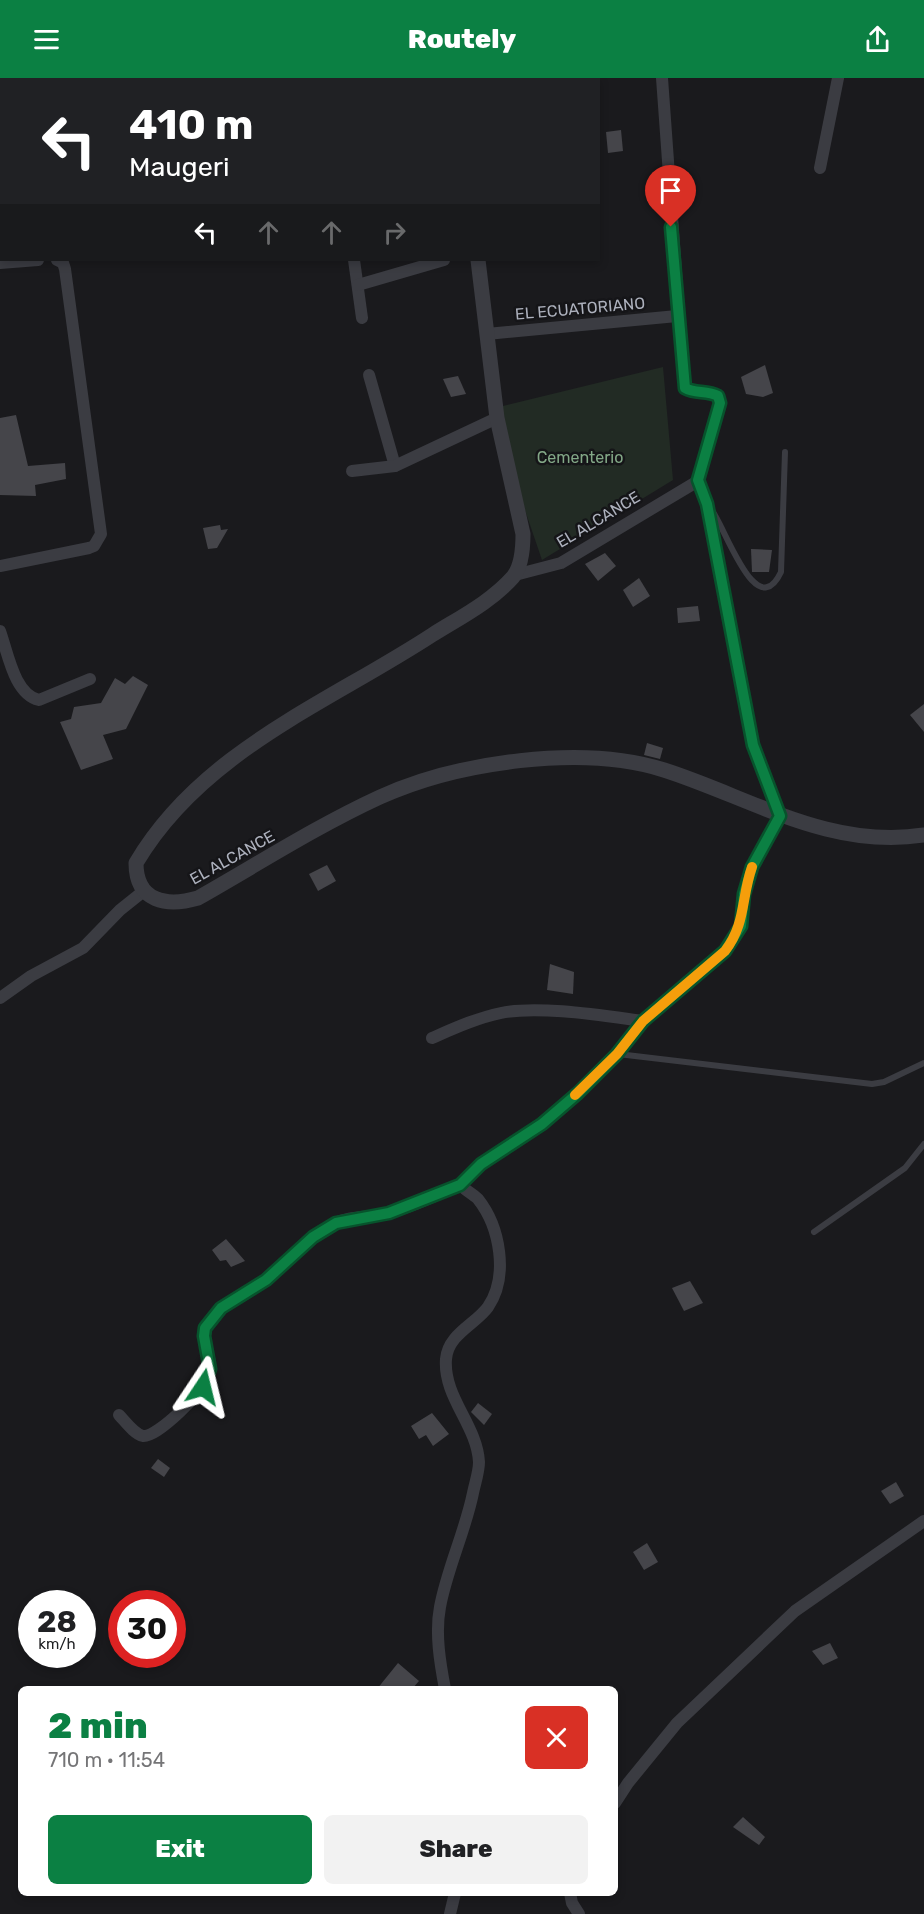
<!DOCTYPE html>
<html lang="en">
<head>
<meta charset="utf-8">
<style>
	:root { --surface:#fff; --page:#f2f2f2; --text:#202124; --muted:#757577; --accent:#0b8043 }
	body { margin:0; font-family:Rubik,sans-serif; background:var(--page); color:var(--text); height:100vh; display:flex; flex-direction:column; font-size:22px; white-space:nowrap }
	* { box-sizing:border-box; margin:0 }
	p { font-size:20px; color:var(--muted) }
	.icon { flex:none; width:33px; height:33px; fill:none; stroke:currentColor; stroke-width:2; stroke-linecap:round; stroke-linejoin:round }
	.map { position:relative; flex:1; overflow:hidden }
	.drawer { position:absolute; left:18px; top:1608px; width:600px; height:210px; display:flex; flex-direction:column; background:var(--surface); border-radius:9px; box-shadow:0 3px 9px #0003 }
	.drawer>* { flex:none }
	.top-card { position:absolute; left:0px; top:0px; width:600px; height:183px; box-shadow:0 3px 9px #0003; background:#202124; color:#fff; overflow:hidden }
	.speed { position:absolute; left:18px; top:1512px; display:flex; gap:12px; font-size:30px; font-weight:700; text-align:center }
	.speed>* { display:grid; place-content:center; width:78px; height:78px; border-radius:50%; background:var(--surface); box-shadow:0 3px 9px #0003; line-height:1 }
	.speed small { font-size:15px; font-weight:400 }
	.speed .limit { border:9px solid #d22; background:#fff; color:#111 }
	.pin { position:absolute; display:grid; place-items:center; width:51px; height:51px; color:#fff; margin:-62px -26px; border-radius:50% 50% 50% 0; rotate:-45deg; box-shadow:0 0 6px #0007 }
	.pin .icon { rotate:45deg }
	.me { position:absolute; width:66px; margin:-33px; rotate:10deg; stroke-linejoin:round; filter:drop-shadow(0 0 4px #0008) }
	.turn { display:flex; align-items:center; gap:21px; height:126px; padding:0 30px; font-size:27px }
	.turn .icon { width:78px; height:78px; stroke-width:2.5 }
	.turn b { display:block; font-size:42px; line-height:51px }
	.lanes { display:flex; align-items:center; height:57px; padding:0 30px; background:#0003; justify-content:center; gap:30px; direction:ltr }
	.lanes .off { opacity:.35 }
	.round { display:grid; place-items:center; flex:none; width:63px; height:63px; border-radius:9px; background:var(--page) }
	.headline { display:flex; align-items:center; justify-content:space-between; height:102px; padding:0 30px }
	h1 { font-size:36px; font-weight:800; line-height:45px; color:var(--accent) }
	.action { display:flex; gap:12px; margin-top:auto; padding:12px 30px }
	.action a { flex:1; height:69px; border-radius:9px; background:var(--accent); color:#fff; font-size:24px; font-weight:800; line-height:69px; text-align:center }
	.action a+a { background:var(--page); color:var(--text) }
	header { display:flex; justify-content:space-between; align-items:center; height:78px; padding:0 30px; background:var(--accent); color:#fff; font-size:27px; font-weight:800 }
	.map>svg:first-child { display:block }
</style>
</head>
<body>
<header><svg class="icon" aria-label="menu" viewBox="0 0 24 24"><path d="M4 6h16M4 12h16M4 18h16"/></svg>Routely<svg class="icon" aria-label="share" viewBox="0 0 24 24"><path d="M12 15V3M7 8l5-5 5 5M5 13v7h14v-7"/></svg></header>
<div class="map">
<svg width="924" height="1836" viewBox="0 0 924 1836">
	<rect width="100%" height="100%" fill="#1a1a1d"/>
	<path fill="#222b24" d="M663,289L673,402L542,482L515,403L499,329Z"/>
	<g fill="#45454a">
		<path d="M621,52L623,73L608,75L606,54Z"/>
		<path d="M765,287L773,315L763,319L746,316L741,299Z"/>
		<path d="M458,298L466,316L451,319L443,301Z"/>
		<path d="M16,337L28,388L65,385L66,401L35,407L36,418L0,417V340Z"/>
		<path d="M220,447L221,452L228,451L217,470L208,471L203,450Z"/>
		<path d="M751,471L772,472L769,494H752Z"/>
		<path d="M605,475L616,488L598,503L585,486Z"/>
		<path d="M639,500L650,518L633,529L623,512Z"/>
		<path d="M698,528L700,543L678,545L677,530Z"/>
		<path d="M133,598L148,607L126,651L103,657L113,681L81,692L60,644L71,641L74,629L101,625L115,600L125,606Z"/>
		<path d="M924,626V654L910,637Z"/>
		<path d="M647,665L663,670L660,681L644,677Z"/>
		<path d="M327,787L336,803L318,813L309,796Z"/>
		<path d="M550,886L574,894L573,916L547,912Z"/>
		<path d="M226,1161L245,1183L231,1189L226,1182L220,1183L212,1172Z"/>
		<path d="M690,1203L703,1225L684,1233L672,1210Z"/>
		<path d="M478,1325L492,1336L484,1347L471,1334Z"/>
		<path d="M432,1335L449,1356L433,1368L426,1357L419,1361L411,1348Z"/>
		<path d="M158,1381L170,1390L164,1399L151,1390Z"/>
		<path d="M896,1404L904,1418L890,1426L881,1413Z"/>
		<path d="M647,1465L658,1484L644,1492L633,1474Z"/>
		<path d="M830,1565L838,1580L823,1587L812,1573Z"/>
		<path d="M398,1585L419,1603L412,1611H377Z"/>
		<path d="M743,1739L765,1759L759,1767L733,1749Z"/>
	</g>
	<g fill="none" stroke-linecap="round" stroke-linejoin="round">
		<g stroke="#3b3c42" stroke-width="6">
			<path d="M711,431C725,448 756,547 781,494L785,374"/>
			<path d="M618,976L872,1006L884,1004L924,985"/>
			<path d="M814,1154L905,1090L924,1066"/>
		</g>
		<g stroke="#3b3c42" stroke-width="12">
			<path d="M820,90L838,0"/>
			<path d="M354,182L362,240"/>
			<path d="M0,185L38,182"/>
			<path d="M358,207L444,182"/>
			<path d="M487,256L677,238"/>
			<path d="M369,297L395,388"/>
			<path d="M352,393L395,388L497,340"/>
			<path d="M0,488L89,470L94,468L101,456L65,191L63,185L57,182"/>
			<path d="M515,497L561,485L698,403"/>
			<path d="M0,553C8,575 14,616 39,622L90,601"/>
			<path d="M0,920L31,898L83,870L120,832L145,812"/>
			<path d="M432,960C455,950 477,940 501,935C538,927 605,938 643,943"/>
			<path d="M119,1337C125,1343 134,1356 143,1358C157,1360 205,1312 209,1298C215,1278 196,1261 211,1241C226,1223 248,1216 266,1201C290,1183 307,1160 333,1146C351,1137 373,1140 392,1134C415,1128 437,1117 460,1107"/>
			<path d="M445,1611C440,1585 435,1555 440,1529C447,1491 465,1454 473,1415C475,1405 479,1394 479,1384C477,1347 443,1319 446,1281C448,1256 476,1246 488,1229C509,1198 500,1149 478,1121C473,1116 465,1112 460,1107L481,1086L542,1046L578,1015L617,976L643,943L725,873L741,848L744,816L752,789L780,738L753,667L707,426L698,403L720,325L718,318C707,312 695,316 685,310L684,304L662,0"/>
			<path d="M615,1725L628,1705L677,1645L795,1533L924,1443"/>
			<path d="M570,1815L572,1825L579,1836"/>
			<path d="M450,1836L455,1815"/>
		</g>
		<g stroke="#3b3c42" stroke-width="15">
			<path d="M487,0V2"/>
			<path d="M478,182L497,340L523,456C523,469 522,488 513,499C491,524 459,540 432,557C328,625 202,673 136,785C136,824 167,829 198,820C258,786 317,748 380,719C457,684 582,666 664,692C749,719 830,772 924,757"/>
		</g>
	</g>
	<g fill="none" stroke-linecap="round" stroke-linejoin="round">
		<defs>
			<path id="route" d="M203,1309L210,1291L204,1258L205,1250L221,1230L266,1202L313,1159L336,1145L389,1135L460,1107L481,1086L542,1046L578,1015L617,976L643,943L725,873L741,848L744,816L752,789L780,738L753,667L707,426L698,402L720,325L718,318C707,312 695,316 685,310L671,149"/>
		</defs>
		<use href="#route" stroke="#07532c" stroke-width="15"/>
		<use href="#route" stroke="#0b8043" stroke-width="10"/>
		<path stroke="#f59e0b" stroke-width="10" d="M575,1017L617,976L643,943L725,873C746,846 741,820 752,789"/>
	</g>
	<g text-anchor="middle" stroke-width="5" stroke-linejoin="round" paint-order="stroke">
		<g font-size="16" fill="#adb1bd" stroke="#151518">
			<text transform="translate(580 230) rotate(-5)" y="6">EL ECUATORIANO</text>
			<text transform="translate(598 441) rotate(-31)" y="6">EL ALCANCE</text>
			<text transform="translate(232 779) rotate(-29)" y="6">EL ALCANCE</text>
		</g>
		<g font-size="16" fill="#83a887" stroke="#151518">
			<text x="580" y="385">Cementerio</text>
		</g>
	</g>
</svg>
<div class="speed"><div>28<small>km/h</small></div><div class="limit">30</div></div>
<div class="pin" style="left:671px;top:149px;background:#d93025"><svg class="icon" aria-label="arrive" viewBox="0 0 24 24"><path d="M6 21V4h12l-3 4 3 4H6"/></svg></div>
<svg class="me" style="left:203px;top:1309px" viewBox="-20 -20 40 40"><path d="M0-17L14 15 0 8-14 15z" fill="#0b8043" stroke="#fff" stroke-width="4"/></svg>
<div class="top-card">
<div class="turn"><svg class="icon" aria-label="left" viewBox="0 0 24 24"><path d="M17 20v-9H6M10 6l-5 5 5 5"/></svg><div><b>410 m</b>Maugeri</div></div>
<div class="lanes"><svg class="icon" aria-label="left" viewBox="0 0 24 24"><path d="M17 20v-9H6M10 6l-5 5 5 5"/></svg><svg class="icon off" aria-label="ahead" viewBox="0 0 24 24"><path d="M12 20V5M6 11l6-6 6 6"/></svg><svg class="icon off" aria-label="ahead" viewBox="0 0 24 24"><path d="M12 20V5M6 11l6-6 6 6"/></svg><svg class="icon off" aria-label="right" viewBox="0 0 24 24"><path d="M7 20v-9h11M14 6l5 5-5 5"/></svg></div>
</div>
<section class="drawer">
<div class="headline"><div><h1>2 min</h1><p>710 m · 11:54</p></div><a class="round" style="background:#d93025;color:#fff"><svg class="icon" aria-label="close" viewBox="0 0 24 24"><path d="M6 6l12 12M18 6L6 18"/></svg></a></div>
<div class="action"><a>Exit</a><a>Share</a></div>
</section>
</div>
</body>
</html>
